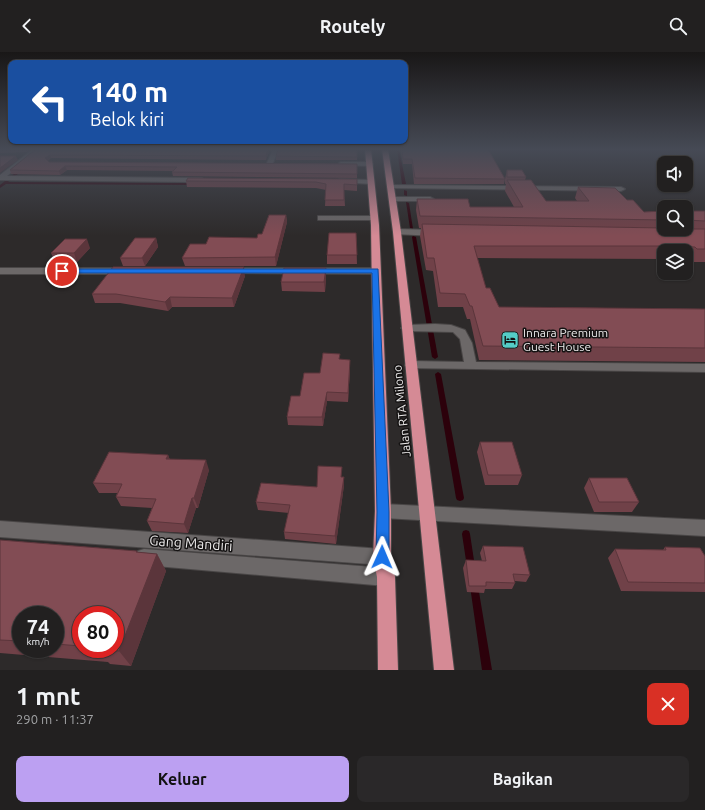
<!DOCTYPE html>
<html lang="id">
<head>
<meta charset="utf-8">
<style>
	:root { --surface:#222020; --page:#2a2829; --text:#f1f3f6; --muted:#a2a3a5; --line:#3f3e3e; --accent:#bca0f2 }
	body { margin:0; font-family:Ubuntu,sans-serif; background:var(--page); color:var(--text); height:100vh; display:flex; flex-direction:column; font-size:15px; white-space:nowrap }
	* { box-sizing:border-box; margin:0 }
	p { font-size:13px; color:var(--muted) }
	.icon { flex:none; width:22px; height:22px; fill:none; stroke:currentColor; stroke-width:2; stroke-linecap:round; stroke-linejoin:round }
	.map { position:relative; height:618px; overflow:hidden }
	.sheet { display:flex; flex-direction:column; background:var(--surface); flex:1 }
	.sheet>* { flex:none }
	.hud { position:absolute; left:8px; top:8px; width:400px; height:84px; border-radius:8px; box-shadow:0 1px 3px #0004,0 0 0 1px var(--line); background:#1a4fa0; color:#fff; overflow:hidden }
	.tools { position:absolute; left:657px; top:104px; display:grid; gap:8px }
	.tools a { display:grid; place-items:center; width:36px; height:36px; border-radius:8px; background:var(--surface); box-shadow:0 1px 3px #0004,0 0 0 1px var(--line); font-size:20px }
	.speed { position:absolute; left:12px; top:554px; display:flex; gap:8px; font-size:20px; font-weight:700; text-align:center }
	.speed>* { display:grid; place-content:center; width:52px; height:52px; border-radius:50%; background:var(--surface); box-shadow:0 1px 3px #0004,0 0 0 1px var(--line); line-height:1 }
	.speed small { font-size:10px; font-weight:400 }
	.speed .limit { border:6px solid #d22; background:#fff; color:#111 }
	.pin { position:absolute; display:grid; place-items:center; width:34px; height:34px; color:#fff; margin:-17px; border:2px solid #fff; border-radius:50%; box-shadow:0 1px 4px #0007 }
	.me { position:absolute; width:44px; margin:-22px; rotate:1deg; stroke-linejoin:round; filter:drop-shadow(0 0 3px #0008) }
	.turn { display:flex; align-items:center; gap:14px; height:84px; padding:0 16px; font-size:18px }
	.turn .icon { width:52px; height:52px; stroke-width:2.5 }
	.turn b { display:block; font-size:28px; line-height:34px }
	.round { display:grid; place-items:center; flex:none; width:42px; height:42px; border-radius:8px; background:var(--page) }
	.summary { display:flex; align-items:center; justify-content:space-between; height:68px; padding:0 16px }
	h1 { font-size:24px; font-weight:600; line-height:30px }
	.action { display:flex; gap:8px; margin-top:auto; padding:8px 16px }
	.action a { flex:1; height:46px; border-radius:8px; background:var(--accent); color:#111; font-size:16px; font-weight:600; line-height:46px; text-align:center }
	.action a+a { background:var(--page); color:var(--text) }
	header { display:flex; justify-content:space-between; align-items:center; height:52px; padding:0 16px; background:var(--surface); font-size:18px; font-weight:600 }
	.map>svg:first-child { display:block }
</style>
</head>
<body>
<header><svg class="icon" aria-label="back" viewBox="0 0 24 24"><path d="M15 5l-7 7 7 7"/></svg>Routely<svg class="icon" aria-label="search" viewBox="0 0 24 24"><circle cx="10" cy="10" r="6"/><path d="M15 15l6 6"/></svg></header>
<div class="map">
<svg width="705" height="618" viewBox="0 0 705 618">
	<rect width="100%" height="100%" fill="#2d2a2a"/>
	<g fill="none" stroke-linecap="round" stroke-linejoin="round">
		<g fill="#2c010b" fill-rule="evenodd">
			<path d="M397,97H399L406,132L404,133L402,132Z"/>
			<path d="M20,117L23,118L8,130L194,131L196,132L194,133L6,132L0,136V133Z"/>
			<path d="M404,138L407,139V144L404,143Z"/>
			<path d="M406,150L409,151L413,177L410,176Z"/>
			<path d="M413,184L416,185L438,305L435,307L432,305L412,185Z"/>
			<path d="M438,320L441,322L464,446L463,448L460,449L457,448L456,446L435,322Z"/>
			<path d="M466,478L469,479L470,482L475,515L474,518L471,519L468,518L467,515L462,482L463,479Z"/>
			<path d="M474,530L477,531L478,534L492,618H482L470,534L471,531Z"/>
		</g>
		<defs>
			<g id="minor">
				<path d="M33,97H40L7,124L202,126L205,128L202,130L0,128V123Z"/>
				<path d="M270,97H276L278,99L273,111L270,113L267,111L272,99Z"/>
				<path d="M341,110H370L373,112L370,114L339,113V111Z"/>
				<path d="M340,127L371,128L374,130L371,132L338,130V128Z"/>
				<path d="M391,133L621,135L625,137L621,139L389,136L387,135Z"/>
				<path d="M389,145H430L434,147L430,149H389Z"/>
				<path d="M318,164H374L378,166L374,168H318Z"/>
				<path d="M397,177L436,178L440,181L436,184L394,182L393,180Z"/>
				<path d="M0,216H125L130,219L125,222H0Z"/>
				<path d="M229,216H376L381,219L376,222L226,221V217Z"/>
				<path d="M435,272L451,273L465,278L472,291L476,310L705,312V320L407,316L405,313L411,309L464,310L460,287L453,280L407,279L401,276L407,273Z"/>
				<path d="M383,452L705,468V484L383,466L377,464L375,459L377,454Z"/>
				<path d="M0,469L382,497L388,499L391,505L388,511L382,513L0,485Z"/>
				<path d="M144,497L386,516L392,519L395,525L392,531L386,534L144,513L138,511L135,505L138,499Z"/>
			</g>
			<g id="highway">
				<path d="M365,97H371L379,173L391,459V505L395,525L398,618H378L377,525L373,505L375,459L371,173Z"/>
				<path d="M382,97H388L401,180L454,618H434L393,180Z"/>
			</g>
		</defs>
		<use href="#minor" stroke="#494646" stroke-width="2"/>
		<use href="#highway" stroke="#494646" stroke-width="2"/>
		<use href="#minor" fill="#6c6868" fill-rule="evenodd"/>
		<use href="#highway" fill="#d58a95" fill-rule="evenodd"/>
	</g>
	<g fill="#704148" fill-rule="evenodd">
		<path d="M0,97H31L26,100L0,101Z"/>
		<path d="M36,97H270L266,108L51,106L48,108L49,110L357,112V126L173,124L172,120L174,119L67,118L60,123L11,122L10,118Z"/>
		<path d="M357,97V108H276V104Z"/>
		<path d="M400,97H488L505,127L507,118L526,125L525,128L546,149H577L575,146L578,135L627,148L644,160L664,159V177H686V159H705V210H691L689,208H686V199H664V207L477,206L486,236L499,255L705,257V310L479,308L470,267H467L463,255H438L433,219L426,218L420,184L421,176H419L416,158L417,147L470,155H514L505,139L506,132H505V127L504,132H414L412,112H403Z"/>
		<path d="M357,127V139L344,138L345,154H325L326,138L316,136L187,135L186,129Z"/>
		<path d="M286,163L287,170L276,214H185L182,206L206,192L257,186Z"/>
		<path d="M356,181L357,212H327V203Z"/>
		<path d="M156,186L158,195L145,214H123L120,206Z"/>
		<path d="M90,196L77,210L55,209L51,201Z"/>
		<path d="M326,216V225L325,240L282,239L281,230Z"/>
		<path d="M245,224L234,255H172L168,259L120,251H95L92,242Z"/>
		<path d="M340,307L350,316L348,350L327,349L323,374L288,373L287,365L300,344L320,321Z"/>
		<path d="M480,390L522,423L518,433H485L477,400Z"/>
		<path d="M168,403L170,408L209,418L198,456H196L188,481L152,479L147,469L152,456L121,454L116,445L117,441H99L93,431Z"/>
		<path d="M342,425L344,433L336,492L285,487L284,480L289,461L258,458L256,450L317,435Z"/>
		<path d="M589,426L639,450L632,460H594L584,436Z"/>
		<path d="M0,488L137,499L138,500L157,502L166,519L131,614L110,612L108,610L0,601ZM21,563H55V597H21ZM81,563L115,597H81Z"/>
		<path d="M483,494L530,523L526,530L515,529V531L512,537H485L484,541L467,540L463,516L466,508L482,509L480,501Z"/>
		<path d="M665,495L705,504V540L621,539L608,506L615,497L663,498Z"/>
	</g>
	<g fill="#5b353b">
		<path d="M25,97H31L26,100Z"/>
		<path d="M268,97H270L266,108V104Z"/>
		<path d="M50,103L51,106L47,110L45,106Z"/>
		<path d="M16,104L18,108L0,121V116Z"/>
		<path d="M65,114L67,118L60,123L59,119Z"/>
		<path d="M286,163L287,170L276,214L275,205Z"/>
		<path d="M156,186L158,195L145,214L142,206Z"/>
		<path d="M87,187L90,196L77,210L74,201Z"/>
		<path d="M244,215L245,224L234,255L232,246Z"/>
		<path d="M326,216V225L325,240L324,230Z"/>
		<path d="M170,245L172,255L168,259L165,250Z"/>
		<path d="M350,308V316L348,350V341Z"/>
		<path d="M327,340V349L323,374L322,365Z"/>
		<path d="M168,403L172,413L166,407Z"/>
		<path d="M206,408L209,418L198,456L194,446Z"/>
		<path d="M344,425V433L336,492L335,484Z"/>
		<path d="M192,446L196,456L188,481L184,472Z"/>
		<path d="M157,502L166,519L131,614L119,599Z"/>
	</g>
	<g fill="#824c54" stroke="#5b353b">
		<path d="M36,97H268L266,104L50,103L45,106L49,110L357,112V122L172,120L177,115L65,114L59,119L10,118Z"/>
		<path d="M278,97H357V105L276,104Z"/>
		<path d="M402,97H488L505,127L415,126L412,107H403Z"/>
		<path d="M0,104H16L0,116Z"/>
		<path d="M507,118H522L526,125H507Z"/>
		<path d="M188,126L357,127V133L344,132V148H325L326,132L316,130L186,129Z"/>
		<path d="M507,128H531L546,149H589L578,135L615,136L627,148H633L644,160L664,159V168L420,164L417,147H468L470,155H523Z"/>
		<path d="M686,159H705V169L686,168Z"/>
		<path d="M269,163H286L275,205L182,206L190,192H206L209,185L257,186L258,182H262Z"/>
		<path d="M422,172L664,176V177H705V197H697L695,195L671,194H474L486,236H490L499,255L705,257V296L483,294L472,254H470L465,242L440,241L434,206H427Z"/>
		<path d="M329,181H356L357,203H327Z"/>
		<path d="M135,186H156L142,206H120Z"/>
		<path d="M65,187H87L74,201H51Z"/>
		<path d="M113,215H244L232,246L170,245L165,250L116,242H92Z"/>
		<path d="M284,216H326L324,230H281Z"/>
		<path d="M323,301L340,302L339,307L350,308L348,341L327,340L322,365H287L291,344H300L304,321H320Z"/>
		<path d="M480,390H512L522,423H488Z"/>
		<path d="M109,400L168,403L166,407L206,408L194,446H192L184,472L147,469L156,447L116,445L122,432L93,431Z"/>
		<path d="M318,414L342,415L341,425H344L335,484L284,480L290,453L256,450L261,431L317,435Z"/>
		<path d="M589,426H627L639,450H599Z"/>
		<path d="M0,488L137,499L136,500L157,502L119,599L96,597H115V563H81V594L55,592V563H21V589L0,588Z"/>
		<path d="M483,494L523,495L530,523L513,522L515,531L486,530V534H469L466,508L486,509Z"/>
		<path d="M665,495L700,496L705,504V531L628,530L615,497L666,498Z"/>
	</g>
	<linearGradient id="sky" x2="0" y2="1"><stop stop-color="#191717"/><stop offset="0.53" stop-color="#464a55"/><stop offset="1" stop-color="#464a55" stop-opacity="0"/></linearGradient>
	<rect width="705" height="184" fill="url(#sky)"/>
	<path fill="#1a73e8" stroke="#114b97" d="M60,217H378L389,460V505L387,510L382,512L377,510L376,505L377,460L372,221H62L60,220Z"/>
	<defs>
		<symbol id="hotel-square" viewBox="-11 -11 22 22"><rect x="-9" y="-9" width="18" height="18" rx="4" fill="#54cdc7" stroke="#151313"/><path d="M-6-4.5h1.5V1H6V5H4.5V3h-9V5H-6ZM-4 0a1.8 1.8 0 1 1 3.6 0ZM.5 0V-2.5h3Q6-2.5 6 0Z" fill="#111"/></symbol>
	</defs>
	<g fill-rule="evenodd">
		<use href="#hotel-square" x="500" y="278" width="20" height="20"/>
	</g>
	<g text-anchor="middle" stroke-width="3" stroke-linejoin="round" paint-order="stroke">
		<g font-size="12" fill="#eae8e8" stroke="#151313" text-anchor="start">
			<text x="523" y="285">Innara Premium<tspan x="523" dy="14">Guest House</tspan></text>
		</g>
		<g font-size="12" fill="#eae8e8" stroke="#151313">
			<text transform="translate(402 359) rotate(-96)" y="4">Jalan RTA Milono</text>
		</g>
		<g font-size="14" fill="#eae8e8" stroke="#151313">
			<text transform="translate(191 491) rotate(4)" y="5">Gang Mandiri</text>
		</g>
	</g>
</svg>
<div class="tools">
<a><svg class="icon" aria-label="sound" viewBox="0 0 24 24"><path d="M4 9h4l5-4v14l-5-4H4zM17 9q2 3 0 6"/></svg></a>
<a><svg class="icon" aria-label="search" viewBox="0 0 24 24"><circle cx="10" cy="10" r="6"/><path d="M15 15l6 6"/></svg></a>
<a><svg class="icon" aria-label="layers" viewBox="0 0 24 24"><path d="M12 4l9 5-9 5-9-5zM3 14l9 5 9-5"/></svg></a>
</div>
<div class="speed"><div>74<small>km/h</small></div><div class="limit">80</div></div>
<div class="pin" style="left:62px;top:219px;background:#d93025"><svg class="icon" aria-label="arrive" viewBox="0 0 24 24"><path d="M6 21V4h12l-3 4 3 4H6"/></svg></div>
<svg class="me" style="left:382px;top:505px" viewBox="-20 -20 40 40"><path d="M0-17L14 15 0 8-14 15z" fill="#1a73e8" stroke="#fff" stroke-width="4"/></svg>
<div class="hud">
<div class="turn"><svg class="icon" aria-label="left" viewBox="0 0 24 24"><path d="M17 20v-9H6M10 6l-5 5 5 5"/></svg><div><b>140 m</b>Belok kiri</div></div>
</div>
</div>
<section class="sheet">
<div class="summary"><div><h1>1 mnt</h1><p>290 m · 11:37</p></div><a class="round" style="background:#d93025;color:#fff"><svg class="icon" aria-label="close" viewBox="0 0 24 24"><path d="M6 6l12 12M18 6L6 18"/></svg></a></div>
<div class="action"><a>Keluar</a><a>Bagikan</a></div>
</section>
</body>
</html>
